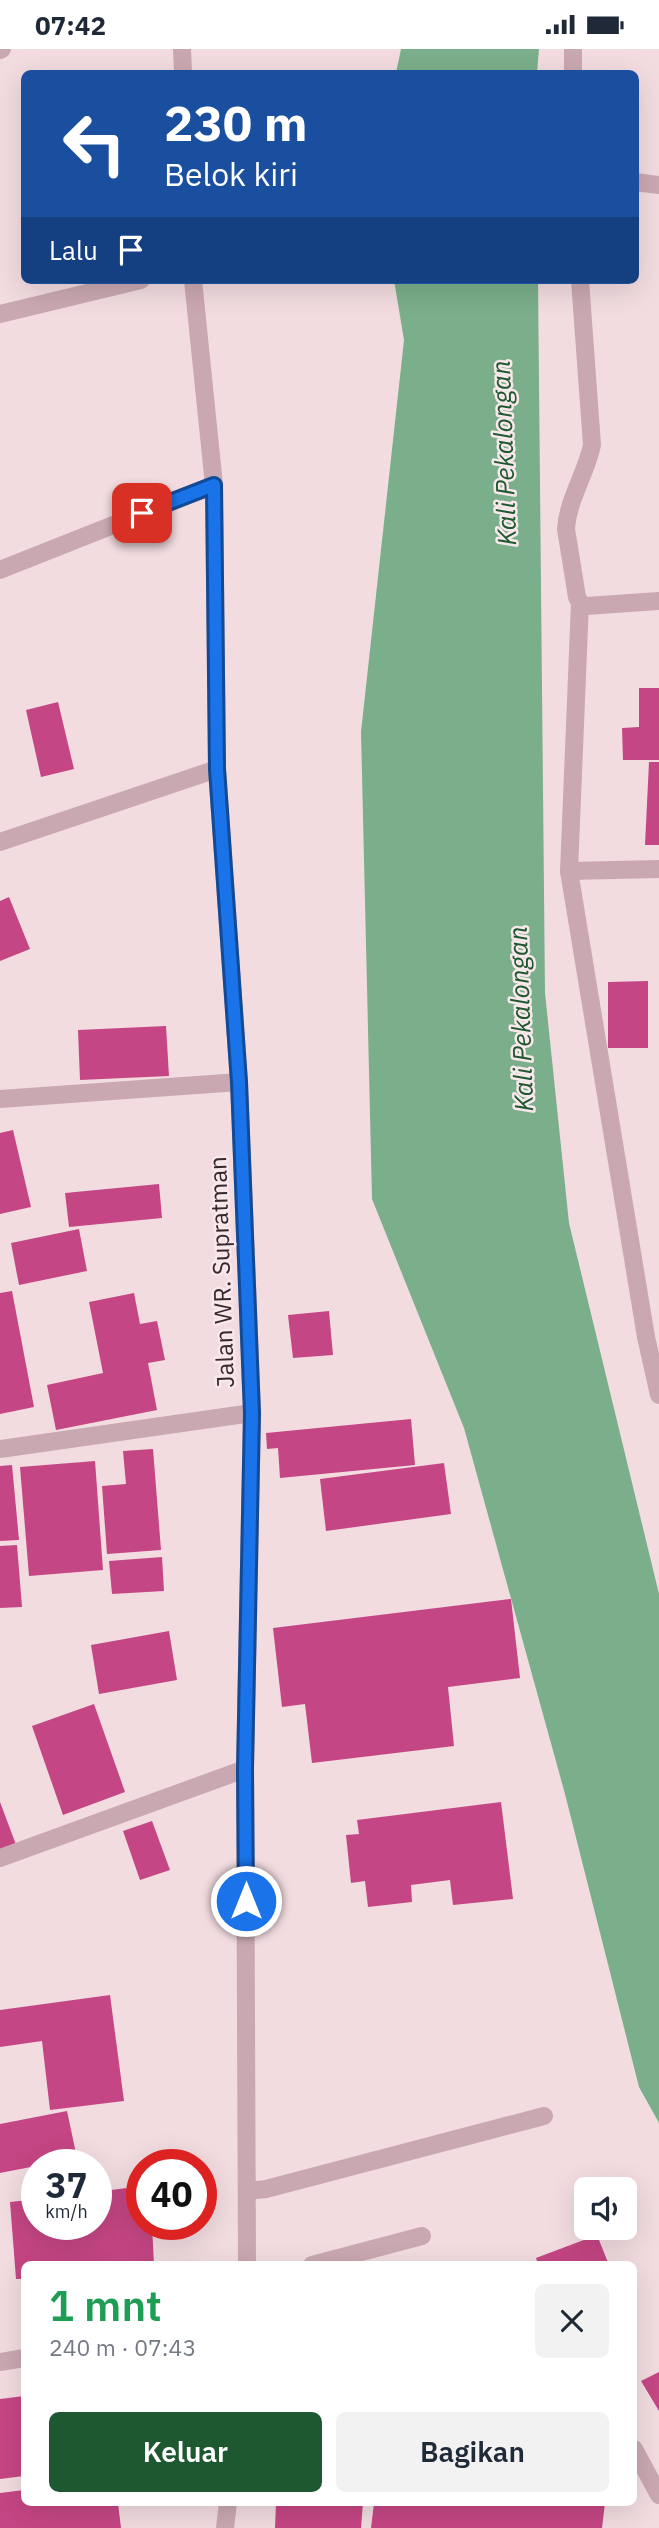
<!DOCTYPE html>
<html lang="id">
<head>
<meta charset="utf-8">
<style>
	:root { --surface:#fff; --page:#f2f2f3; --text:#1f2937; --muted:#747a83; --accent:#1e5831 }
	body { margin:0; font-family:"IBM Plex Sans",sans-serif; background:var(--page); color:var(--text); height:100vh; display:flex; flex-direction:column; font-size:26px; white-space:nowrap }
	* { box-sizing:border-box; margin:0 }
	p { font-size:23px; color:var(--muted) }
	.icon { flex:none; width:38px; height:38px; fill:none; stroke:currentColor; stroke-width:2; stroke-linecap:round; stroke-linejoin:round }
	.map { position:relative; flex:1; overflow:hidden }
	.sheet { position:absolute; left:21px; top:2212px; width:616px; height:245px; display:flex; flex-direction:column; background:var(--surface); border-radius:10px; box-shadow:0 7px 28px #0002 }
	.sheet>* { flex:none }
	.banner { position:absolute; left:21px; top:21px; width:618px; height:214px; border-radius:10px; box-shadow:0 7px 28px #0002; background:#1a4fa0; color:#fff; overflow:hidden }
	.tools { position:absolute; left:574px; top:2128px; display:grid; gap:14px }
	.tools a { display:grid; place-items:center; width:63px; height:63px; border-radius:10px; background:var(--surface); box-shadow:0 7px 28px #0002; font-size:35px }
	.speed { position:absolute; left:21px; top:2100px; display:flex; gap:14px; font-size:35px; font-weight:700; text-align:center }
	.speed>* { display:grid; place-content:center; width:91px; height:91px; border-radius:50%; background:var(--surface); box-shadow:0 7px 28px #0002; line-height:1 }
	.speed small { font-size:18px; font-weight:400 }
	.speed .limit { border:10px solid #d22; background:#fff; color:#111 }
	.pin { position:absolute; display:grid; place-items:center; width:60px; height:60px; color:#fff; margin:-30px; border-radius:14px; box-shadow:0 4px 10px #0006 }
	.me { position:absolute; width:77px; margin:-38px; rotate:0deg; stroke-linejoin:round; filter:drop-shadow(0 0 5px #0008) }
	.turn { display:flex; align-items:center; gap:24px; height:147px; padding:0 28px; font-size:32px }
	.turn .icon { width:91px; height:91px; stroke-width:2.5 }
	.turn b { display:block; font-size:49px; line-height:60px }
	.then { display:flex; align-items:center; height:66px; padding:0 28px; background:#0003; gap:14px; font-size:26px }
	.round { display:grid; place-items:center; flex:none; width:74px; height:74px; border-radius:10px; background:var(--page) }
	.headline { display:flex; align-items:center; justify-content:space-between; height:119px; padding:0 28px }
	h1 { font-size:42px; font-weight:600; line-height:52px; color:#1e9e55 }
	.primary-button { display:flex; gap:14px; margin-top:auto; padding:14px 28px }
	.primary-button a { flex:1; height:80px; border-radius:10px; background:var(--accent); color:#fff; font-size:28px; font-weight:600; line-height:80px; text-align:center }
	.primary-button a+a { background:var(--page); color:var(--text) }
	.status { display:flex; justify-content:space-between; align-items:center; height:49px; padding:0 35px; background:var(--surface); direction:ltr }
	.status svg { height:19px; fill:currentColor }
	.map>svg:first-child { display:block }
</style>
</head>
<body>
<div class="status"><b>07:42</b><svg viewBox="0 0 49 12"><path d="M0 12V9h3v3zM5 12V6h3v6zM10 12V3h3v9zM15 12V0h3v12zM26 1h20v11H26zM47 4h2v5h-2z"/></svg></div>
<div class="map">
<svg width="659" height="2479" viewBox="0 0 659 2479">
	<rect width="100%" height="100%" fill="#f2dce0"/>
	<g fill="#7baf8b">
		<path d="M401,0H539L537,24H396Z"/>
		<path d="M394,231H538L545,944L569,1174L659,1545V2074L639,2038L565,1745L464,1379L372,1150L361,683L404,291Z"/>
	</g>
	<g fill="#c54684">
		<path d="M639,639H659V711H623L622,679L639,678Z"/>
		<path d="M58,653L74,720L41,728L26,661Z"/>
		<path d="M649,713H659V796H645Z"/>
		<path d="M9,848L30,900L0,912V852Z"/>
		<path d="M648,932V999H608V933Z"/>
		<path d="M166,977L169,1027L80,1031L78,981Z"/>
		<path d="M13,1081L31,1158L0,1165V1084Z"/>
		<path d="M159,1135L162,1169L69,1178L65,1144Z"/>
		<path d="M79,1180L87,1222L19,1236L11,1194Z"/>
		<path d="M12,1242L34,1358L0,1365V1244Z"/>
		<path d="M134,1244L140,1275L157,1272L165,1311L148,1314L157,1361L56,1381L47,1336L103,1324L89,1253Z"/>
		<path d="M329,1262L333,1306L293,1309L288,1266Z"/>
		<path d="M411,1370L415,1416L280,1429L278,1399L267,1400L266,1384Z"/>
		<path d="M153,1400L161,1501L107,1505L102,1437L126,1435L123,1402Z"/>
		<path d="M95,1412L103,1521L29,1527L20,1418Z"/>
		<path d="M444,1414L451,1465L326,1482L320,1430Z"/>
		<path d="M12,1416L19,1491L0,1492V1417Z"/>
		<path d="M17,1496L22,1558L0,1559V1497Z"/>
		<path d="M162,1508L164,1542L112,1545L109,1512Z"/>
		<path d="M511,1550L520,1629L448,1638L454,1697L312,1714L305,1655L282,1658L273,1579Z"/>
		<path d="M169,1582L177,1631L99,1645L91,1596Z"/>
		<path d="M94,1655L125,1743L63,1766L32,1677Z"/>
		<path d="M0,1753L18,1801L0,1807Z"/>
		<path d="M501,1753L513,1850L453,1856L450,1831L411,1836L412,1853L368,1858L365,1832L351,1834L346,1786L359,1785L357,1771Z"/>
		<path d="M152,1772L170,1821L140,1831L123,1782Z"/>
		<path d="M110,1946L124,2052L50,2061L42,1992L0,1998V1961Z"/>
		<path d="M67,2062L77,2109L0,2124V2075Z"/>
		<path d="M142,2137V2175H152L154,2216H24V2230H16L10,2153L37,2150V2175H96V2143Z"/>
		<path d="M597,2186L609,2216H538L536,2209Z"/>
		<path d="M659,2323V2362L641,2332Z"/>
		<path d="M24,2347V2427L0,2430V2350Z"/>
		<path d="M24,2441V2454H118L121,2479H0V2444Z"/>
		<path d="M276,2454H363L361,2479H275Z"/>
		<path d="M374,2454H605L602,2479H371Z"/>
	</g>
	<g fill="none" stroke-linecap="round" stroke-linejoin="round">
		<g stroke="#caa8b1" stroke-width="18">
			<path d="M247,2142L266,2140L544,2067"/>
			<path d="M312,2216L422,2187"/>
		</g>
		<g stroke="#caa8b1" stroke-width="18">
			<path d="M573,0V24"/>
			<path d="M0,1L2,0"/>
			<path d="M635,133L659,136"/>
			<path d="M580,231L592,396C586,425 568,450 566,480L577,548L580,554L586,557L659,552"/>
			<path d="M0,265L141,231"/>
			<path d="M0,521L214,436"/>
			<path d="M580,554L569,822L646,1288L659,1346"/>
			<path d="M0,793L217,720"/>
			<path d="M569,822L659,820"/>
			<path d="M0,1050L239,1033"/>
			<path d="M0,1400L252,1364"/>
			<path d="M0,1809L245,1720"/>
			<path d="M634,2400L659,2446"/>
		</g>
		<g stroke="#caa8b1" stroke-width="18">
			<path d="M182,0L183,24"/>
			<path d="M193,231L214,436L217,720L239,1033L252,1364L245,1720L247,2216"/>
			<path d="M0,2313L24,2309"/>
			<path d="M225,2479L228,2454"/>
		</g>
	</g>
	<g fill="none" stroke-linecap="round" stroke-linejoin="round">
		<defs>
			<path id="route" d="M142,464L214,436L217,720L239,1033L252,1364L245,1720L246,1852"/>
		</defs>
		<use href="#route" stroke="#114b97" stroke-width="18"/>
		<use href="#route" stroke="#1a73e8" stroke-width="12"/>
	</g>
	<g text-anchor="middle" stroke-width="5" stroke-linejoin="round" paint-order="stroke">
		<g font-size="24" fill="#37282e" stroke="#f9e8eb">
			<text transform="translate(222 1223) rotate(-92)" y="8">Jalan WR. Supratman</text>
		</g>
		<g font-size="26" font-style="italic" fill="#1e5831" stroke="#f9e8eb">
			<text transform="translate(504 404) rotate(-92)" y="9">Kali Pekalongan</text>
			<text transform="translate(521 970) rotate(-92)" y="9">Kali Pekalongan</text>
		</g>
	</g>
</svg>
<div class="tools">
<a><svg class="icon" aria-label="sound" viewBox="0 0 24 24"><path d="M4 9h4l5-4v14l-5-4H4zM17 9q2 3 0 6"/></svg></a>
</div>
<div class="speed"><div>37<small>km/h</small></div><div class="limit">40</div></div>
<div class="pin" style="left:142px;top:464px;background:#d93025"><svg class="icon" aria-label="arrive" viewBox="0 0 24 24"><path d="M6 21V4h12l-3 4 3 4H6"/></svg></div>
<svg class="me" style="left:246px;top:1852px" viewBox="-20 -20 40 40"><circle r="17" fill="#1a73e8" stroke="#fff" stroke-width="3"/><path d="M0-11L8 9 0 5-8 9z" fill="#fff"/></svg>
<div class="banner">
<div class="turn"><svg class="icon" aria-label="left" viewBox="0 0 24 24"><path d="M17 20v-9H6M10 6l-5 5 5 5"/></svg><div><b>230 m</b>Belok kiri</div></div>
<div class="then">Lalu<svg class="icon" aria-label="arrive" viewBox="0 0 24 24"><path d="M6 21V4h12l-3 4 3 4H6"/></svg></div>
</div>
<section class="sheet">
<div class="headline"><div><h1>1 mnt</h1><p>240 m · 07:43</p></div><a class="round"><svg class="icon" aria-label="close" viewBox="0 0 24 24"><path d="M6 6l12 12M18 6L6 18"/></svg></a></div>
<div class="primary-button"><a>Keluar</a><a>Bagikan</a></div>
</section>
</div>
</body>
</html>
